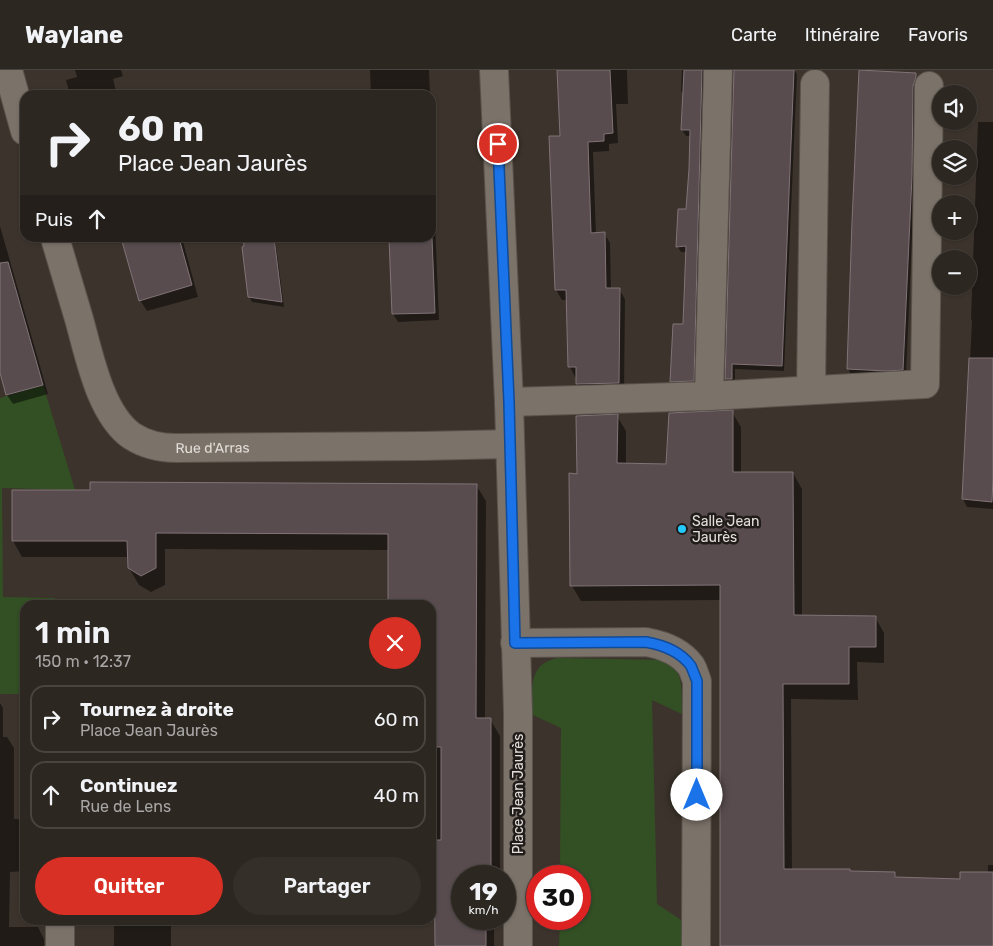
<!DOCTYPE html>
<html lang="fr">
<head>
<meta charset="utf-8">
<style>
	:root { --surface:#2d2721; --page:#352f2a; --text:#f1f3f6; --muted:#a7a5a5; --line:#48443f; --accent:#d93025 }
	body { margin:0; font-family:Rubik,sans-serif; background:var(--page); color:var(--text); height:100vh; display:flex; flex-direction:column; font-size:19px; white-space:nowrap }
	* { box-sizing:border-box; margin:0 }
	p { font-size:16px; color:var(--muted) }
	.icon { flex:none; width:28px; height:28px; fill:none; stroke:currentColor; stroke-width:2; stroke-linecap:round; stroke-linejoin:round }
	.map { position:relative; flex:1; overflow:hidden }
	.drawer { position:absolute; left:20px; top:530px; width:416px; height:325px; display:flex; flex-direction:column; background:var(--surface); border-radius:15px; box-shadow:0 1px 4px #0004,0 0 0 1px var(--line) }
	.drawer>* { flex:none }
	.hud { position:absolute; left:20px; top:20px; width:416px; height:152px; border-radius:15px; box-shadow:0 1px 4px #0004,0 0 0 1px var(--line); background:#2d2721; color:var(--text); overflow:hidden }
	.buttons { position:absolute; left:932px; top:15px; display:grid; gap:10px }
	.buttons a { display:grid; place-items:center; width:45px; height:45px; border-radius:50%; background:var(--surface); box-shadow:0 1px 4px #0004,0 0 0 1px var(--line); font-size:25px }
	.speed { position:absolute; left:451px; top:795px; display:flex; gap:10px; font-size:25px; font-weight:700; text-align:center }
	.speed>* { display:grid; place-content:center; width:65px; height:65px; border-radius:50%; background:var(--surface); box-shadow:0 1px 4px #0004,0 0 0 1px var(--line); line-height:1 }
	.speed small { font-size:12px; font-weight:400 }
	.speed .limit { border:8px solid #d22; background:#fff; color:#111 }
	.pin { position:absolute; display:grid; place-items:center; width:42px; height:42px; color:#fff; margin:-21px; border:2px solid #fff; border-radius:50%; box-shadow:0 1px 5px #0007 }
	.me { position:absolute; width:55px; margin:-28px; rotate:0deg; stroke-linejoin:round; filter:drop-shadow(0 0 4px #0008) }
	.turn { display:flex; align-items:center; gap:18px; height:105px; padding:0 15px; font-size:22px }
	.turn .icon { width:65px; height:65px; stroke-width:2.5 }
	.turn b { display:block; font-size:35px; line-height:42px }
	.then { display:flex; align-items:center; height:48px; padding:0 15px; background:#0003; gap:10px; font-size:19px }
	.round { display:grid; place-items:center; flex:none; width:52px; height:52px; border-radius:26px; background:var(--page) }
	.summary { display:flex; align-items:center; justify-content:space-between; height:85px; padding:0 15px }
	h1 { font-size:30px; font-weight:600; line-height:38px }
	.primary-button { display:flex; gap:10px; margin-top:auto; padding:10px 15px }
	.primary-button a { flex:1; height:58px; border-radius:30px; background:var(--accent); color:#fff; font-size:20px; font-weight:600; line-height:58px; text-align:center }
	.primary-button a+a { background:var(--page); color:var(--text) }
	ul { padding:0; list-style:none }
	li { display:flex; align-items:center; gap:15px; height:68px; margin:0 10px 8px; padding:0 5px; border:2px solid var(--line); border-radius:15px }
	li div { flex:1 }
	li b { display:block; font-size:19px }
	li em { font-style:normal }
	header { display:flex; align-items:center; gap:30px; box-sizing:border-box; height:70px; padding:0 25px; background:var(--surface); border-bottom:1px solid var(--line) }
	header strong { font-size:24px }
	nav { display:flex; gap:28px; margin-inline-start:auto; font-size:18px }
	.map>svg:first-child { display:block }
</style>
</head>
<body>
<header>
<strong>Waylane</strong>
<nav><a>Carte</a><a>Itinéraire</a><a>Favoris</a></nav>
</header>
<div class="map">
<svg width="993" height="876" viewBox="0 0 993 876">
	<rect width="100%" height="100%" fill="#3c342c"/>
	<g fill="#325023">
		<path d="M43,315L75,420L2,418L3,527L55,528V535H25V624H0V328Z"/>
		<path d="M557,588L661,590C686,598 681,623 682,644L652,630L657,834L681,850V876H559L560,849H580V806H560L561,658L533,645C533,631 529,609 539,598C543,592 551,590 557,588Z"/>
	</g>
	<g fill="#0007">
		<path d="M75,0H121L123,6L113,9L117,25H70L66,10L77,7Z"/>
		<path d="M370,0H429L430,25H371Z"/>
		<path d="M558,0H627L628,34H616L618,73L609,74V81L593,82L596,164L604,163L610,173L611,219H619L625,229L624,323L583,324L577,314V307H575L570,297L567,230H562L556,220L561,67Z"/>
		<path d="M682,0H706L696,316L675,317L671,311L684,255L687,182H681L677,176L687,140L691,66H686L682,60L684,27L681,21Z"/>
		<path d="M735,0H794L797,4L784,301L735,299V314L730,315L726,309Z"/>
		<path d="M915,4L919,10L906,305L890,306L851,304L848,299Z"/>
		<path d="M978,52H993V439L967,437L963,429L972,251L971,249Z"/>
		<path d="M431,146L435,152L439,250L398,252L393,244L390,168H431Z"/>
		<path d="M0,156L48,324L13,334L7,325L0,299Z"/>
		<path d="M122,168H182L198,227L147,241L140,230Z"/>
		<path d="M244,168H275L284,237L252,232L249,226Z"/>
		<path d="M732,342L741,357V403H793L802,419V546L875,547L884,563V593L857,592L858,630L791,629L792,801L894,803L897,808L961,810L988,803V795H993V876H721V530L581,531L572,516L578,405L617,346L626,361V394L667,396Z"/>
		<path d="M476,415L486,431L485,649H490L500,666V806H462V849H494V876H436V799H431V535H389V480L165,479V515L151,522L139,515L129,498L128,487H22L13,471Z"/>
		<path d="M0,633L3,638V667H7L14,678V749H18L25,760V801L10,802L9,857H38L44,869V876H0Z"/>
		<rect x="114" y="850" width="57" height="26"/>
	</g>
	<g fill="#584c4f" stroke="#817377">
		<path d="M557,0H610L613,63L604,64V71L588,72L589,103L591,163L605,162L606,218H620L619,313L576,314V297H568L566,220H555L549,66H560Z"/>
		<path d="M684,0H702L694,311L670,312L673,254H683L686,176L676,177L678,139H686L689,99L690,60H681Z"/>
		<path d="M734,0H794L782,296L732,294V309H725Z"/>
		<path d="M859,0L916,3V7L913,16L912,106L903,300L886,301L847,299L852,152Z"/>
		<path d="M121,168H179L192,215L139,231Z"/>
		<path d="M243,168H274L282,232L248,227L242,177L244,176Z"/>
		<path d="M389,168H432L435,243L392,244Z"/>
		<path d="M8,192L43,315L6,325L0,303V193Z"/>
		<path d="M969,288H993V406L992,432L962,429Z"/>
		<path d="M733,340V402H793L794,545L876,546V577H849V614H783L784,799H850V801L895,802V807L960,809V802H993V876H720V515L570,516L569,403L577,404L576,346L618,344L617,393L666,394L669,343Z"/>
		<path d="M90,412L477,414L476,648H491V798L485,799V806H462V849H486V876H435L434,770H441V677H431V535H388V464L156,463V498L141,506L128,498L127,471H12V420H90Z"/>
	</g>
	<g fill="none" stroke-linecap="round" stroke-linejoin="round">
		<defs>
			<g id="minor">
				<path d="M8,0L25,61"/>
				<path d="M494,0L509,332L518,642V876"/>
				<path id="s1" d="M55,168C63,195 71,222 79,249C89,284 100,344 132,366C146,375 160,378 176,378L423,376L510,374"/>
				<path d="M811,320L815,14"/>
				<path d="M709,326L925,314L929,16"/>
				<path d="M509,332L709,326L718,0"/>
				<path d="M515,573L646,572C663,575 680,581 691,596C694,601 695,606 697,611L696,876"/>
				<path d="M60,876V850"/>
			</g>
		</defs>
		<use href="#minor" stroke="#59524b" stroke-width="30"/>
		<use href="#minor" stroke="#7b7269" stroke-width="28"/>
	</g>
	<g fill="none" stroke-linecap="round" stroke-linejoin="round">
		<defs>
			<path id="route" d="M498,74L509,332L515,573L646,572C663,575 680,581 691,596C693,601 695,606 697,611V725"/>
		</defs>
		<use href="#route" stroke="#114b97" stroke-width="12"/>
		<use href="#route" stroke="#1a73e8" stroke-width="9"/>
	</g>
	<circle fill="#24c9fe" stroke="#201c19" stroke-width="2" cx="682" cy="459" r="5"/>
	<g text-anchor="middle" stroke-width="5" stroke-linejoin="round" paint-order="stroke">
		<g font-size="14" fill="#e3ded9" stroke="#201c19">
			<text dy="5" stroke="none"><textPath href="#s1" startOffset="298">Rue d'Arras</textPath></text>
			<text transform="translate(518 724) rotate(-90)" y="5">Place Jean Jaurès</text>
		</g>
		<g font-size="14" fill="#e3ded9" stroke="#201c19" text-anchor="start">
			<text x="692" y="456">Salle Jean<tspan x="692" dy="16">Jaurès</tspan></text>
		</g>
	</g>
</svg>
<div class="buttons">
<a><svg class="icon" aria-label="sound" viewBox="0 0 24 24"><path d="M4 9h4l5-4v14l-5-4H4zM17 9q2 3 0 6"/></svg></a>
<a><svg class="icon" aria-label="layers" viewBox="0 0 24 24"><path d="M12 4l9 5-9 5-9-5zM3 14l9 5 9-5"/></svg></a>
<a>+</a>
<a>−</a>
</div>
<div class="speed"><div>19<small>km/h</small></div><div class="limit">30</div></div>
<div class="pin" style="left:498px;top:74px;background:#d93025"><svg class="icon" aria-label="arrive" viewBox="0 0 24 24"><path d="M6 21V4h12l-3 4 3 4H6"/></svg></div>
<svg class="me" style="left:697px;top:725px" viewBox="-20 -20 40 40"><circle r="19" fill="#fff"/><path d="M0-13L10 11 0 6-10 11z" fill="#1a73e8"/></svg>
<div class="hud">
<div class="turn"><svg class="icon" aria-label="right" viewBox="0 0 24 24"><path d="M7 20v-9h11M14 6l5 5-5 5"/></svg><div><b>60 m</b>Place Jean Jaurès</div></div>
<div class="then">Puis<svg class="icon" aria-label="ahead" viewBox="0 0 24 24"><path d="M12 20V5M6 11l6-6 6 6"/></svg></div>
</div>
<section class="drawer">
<div class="summary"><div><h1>1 min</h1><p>150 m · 12:37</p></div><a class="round" style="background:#d93025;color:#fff"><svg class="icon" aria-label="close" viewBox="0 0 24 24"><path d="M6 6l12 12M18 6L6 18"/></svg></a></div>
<ul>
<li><svg class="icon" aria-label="right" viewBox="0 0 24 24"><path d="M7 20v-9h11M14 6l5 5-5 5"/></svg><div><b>Tournez à droite</b><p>Place Jean Jaurès</p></div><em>60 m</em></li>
<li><svg class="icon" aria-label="ahead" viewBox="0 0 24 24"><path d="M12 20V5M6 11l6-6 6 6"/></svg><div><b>Continuez</b><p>Rue de Lens</p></div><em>40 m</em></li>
</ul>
<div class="primary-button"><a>Quitter</a><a>Partager</a></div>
</section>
</div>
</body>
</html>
